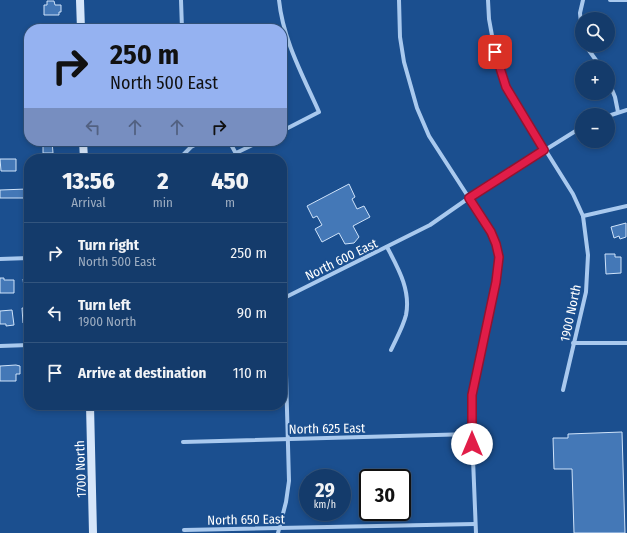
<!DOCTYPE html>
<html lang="en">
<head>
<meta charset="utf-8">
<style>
	:root { --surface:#143b6b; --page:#214673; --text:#f1f3f6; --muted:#9dadc1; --line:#33557e }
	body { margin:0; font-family:"Fira Sans Condensed",sans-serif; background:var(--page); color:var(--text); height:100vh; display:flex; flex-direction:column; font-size:15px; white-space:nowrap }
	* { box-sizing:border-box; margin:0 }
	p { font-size:13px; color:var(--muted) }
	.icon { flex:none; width:22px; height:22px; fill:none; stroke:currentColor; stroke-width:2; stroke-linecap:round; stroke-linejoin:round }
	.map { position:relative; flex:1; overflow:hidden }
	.sheet { position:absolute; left:24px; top:154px; width:263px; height:256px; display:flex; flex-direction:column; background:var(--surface); border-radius:16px; box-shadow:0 2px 6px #0003,0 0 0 1px var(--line) }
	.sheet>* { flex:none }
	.guide { position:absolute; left:24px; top:24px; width:263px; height:122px; border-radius:16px; box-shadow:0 2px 6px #0003,0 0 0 1px var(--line); background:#95b2f1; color:#111; overflow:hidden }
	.buttons { position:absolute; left:575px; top:12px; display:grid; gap:8px }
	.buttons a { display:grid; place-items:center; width:40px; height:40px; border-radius:50%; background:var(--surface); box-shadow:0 2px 6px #0003,0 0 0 1px var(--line); font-size:20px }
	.speed { position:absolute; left:299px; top:469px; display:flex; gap:8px; font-size:20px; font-weight:700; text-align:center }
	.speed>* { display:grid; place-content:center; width:52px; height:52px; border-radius:50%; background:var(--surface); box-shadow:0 2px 6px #0003,0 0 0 1px var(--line); line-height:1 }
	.speed small { font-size:10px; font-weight:400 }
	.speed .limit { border:2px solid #111; border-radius:6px; background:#fff; color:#111 }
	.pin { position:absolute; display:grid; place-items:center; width:34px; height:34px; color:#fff; margin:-17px; border-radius:8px; box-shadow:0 2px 6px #0006 }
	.me { position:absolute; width:44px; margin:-22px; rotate:0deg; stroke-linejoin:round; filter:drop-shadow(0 0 3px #0008) }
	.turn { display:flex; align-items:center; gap:14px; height:84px; padding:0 20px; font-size:18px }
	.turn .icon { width:52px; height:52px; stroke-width:2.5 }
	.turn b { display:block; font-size:28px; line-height:34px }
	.lanes { display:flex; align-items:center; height:38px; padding:0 20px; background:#0003; justify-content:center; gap:20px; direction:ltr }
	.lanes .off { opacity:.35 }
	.eta { display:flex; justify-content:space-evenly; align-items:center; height:68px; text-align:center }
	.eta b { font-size:24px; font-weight:800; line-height:28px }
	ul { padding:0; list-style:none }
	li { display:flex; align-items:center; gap:12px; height:60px; padding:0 20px; border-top:1px solid var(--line) }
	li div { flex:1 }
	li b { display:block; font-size:15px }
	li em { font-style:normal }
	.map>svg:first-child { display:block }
</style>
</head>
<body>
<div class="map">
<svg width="627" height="533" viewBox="0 0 627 533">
	<rect width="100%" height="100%" fill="#1b4f8f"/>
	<g fill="#4478b7" stroke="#cfe3fa">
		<path d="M47,1H54L55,5H61V12H59V15H44V5H47Z"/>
		<path d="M37,141H52L53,153H43V145H37Z"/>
		<path d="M0,159H16V171H1Z"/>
		<path d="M349,184L355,197L352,199L357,209L364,206L370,217L353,226L359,237L354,243L345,244L339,233L322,242L315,229L322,225L317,216L313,218L307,206Z"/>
		<path d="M27,189V198H0V190Z"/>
		<path d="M626,223V237L620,239L619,236L614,238L611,227Z"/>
		<path d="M605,254H615V257H621V273L606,274Z"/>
		<path d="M0,278H4V280H14V293H0Z"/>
		<path d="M27,278H29V293H27V287H24L23,279Z"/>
		<path d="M22,308H29V323H23Z"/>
		<path d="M12,310L14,325L6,326V324H0V311Z"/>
		<path d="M25,364H29V379H26Z"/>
		<path d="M16,365L20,366V374H16V381H0V366Z"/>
		<path d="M622,432L625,533H574L572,469H554L553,438H568V434Z"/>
	</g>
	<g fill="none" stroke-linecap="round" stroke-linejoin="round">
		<g stroke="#a9c9ee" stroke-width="4">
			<path d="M181,0L182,29"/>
			<path d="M279,0C283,40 303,76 319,112L282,131"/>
			<path d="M399,0L400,37L404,62L417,108L429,136L491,232L496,244L499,257L498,267L472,395V434L476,533"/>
			<path d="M488,0L489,19L495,52L506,87L573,194L583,216L588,255L586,292L563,390"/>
			<path d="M610,0H627"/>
			<path d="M582,34L580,13L583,0"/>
			<path d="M585,45L601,67"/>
			<path d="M608,80L615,97L618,112"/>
			<path d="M608,116L627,110"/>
			<path d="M229,141L239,159"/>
			<path d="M236,153L261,141"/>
			<path d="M179,159L191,147L202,141"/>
			<path d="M583,216L627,206"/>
			<path d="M387,247C398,268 411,290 406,315C403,327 396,339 391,350"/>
			<path d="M0,259L29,258"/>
			<path d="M282,299L430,225L476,193L582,127"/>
			<path d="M573,343H627"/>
			<path d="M0,346L29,345"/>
			<path d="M183,442L472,434"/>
			<path d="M184,530L475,524"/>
			<path d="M278,533L286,502L289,481L285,339L282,322"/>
		</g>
		<g stroke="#d6e6fa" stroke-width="8">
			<path d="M80,0L81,29"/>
			<path d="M83,141L84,159"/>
			<path d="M90,405L93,533"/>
		</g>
	</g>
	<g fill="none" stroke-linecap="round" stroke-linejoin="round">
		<defs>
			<path id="route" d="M472,444V395L496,282L499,257L496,244L491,232L469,198L544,150L506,87L495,52"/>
		</defs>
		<use href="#route" stroke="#92132f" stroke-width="10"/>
		<use href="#route" stroke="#e11d48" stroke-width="7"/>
	</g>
	<g text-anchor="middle" stroke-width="4" stroke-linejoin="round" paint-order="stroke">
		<g font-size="13" fill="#fff" stroke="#1b4f8f">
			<text transform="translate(341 259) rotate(-26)" y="5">North 600 East</text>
			<text transform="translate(570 313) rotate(-78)" y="5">1900 North</text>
			<text transform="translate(327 428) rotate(-1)" y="5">North 625 East</text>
			<text transform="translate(80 469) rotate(-92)" y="5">1700 North</text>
			<text transform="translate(246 519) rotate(-1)" y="5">North 650 East</text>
		</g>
	</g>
</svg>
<div class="buttons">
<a><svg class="icon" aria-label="search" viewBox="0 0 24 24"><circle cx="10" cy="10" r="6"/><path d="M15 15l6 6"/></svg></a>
<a>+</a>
<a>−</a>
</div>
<div class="speed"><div>29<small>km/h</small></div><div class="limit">30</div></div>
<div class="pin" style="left:495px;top:52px;background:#d93025"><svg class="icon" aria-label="arrive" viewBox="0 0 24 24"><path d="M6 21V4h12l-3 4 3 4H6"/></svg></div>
<svg class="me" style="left:472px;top:444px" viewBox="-20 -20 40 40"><circle r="19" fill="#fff"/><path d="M0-13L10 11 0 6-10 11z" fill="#e11d48"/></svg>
<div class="guide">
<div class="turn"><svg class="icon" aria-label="right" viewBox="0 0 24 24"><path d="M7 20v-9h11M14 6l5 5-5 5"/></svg><div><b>250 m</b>North 500 East</div></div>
<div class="lanes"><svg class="icon off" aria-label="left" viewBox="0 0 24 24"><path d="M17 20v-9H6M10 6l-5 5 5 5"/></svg><svg class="icon off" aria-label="ahead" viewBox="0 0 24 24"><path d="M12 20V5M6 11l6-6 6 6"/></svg><svg class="icon off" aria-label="ahead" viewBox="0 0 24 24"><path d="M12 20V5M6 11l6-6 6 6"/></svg><svg class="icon" aria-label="right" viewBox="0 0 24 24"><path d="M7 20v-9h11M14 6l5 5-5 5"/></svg></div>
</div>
<section class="sheet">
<div class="eta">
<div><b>13:56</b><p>Arrival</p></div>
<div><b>2</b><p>min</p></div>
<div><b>450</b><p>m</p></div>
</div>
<ul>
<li><svg class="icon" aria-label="right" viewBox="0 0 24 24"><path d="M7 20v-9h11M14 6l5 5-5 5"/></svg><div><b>Turn right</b><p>North 500 East</p></div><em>250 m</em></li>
<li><svg class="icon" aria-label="left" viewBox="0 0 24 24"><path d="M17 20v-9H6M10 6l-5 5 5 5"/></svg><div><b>Turn left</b><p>1900 North</p></div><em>90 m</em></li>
<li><svg class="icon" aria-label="arrive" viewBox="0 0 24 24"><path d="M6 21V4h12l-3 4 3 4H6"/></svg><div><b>Arrive at destination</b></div><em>110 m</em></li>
</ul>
</section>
</div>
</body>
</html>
